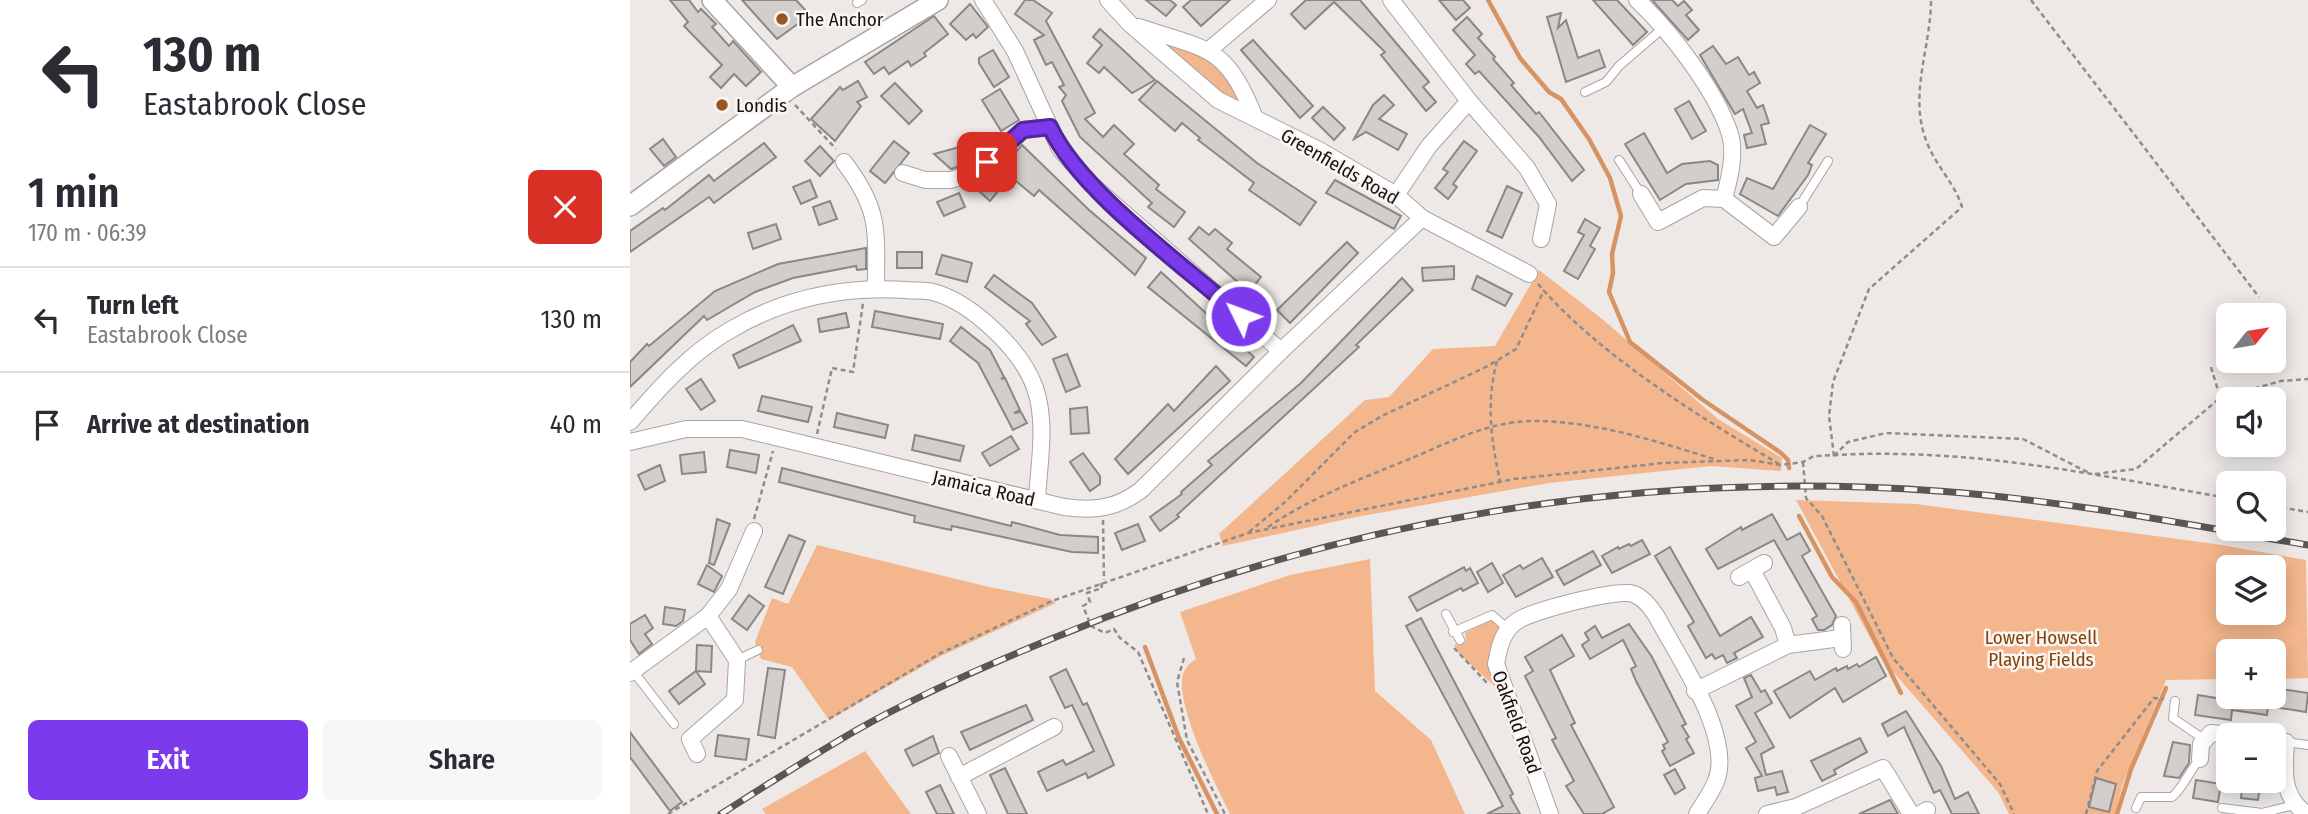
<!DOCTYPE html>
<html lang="en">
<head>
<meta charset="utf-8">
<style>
	:root { --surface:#fff; --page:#f7f7f7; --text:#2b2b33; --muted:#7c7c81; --line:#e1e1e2; --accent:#7c3aed }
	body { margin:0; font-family:"Fira Sans Condensed",sans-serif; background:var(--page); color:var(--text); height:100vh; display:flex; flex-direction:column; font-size:26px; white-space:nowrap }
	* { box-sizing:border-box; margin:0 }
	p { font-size:23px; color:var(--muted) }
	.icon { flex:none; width:38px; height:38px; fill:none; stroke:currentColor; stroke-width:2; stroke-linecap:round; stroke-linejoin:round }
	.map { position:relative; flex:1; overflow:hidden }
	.panel { display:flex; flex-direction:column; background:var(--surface); width:630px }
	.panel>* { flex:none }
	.banner { background:#fff; color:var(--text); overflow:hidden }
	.needle { width:46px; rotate:60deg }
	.tools { position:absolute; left:1586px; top:303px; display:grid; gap:14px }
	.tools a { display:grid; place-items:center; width:70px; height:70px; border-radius:10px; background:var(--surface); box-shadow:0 4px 18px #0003; font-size:35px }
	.pin { position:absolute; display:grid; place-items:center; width:60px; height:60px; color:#fff; margin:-30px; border-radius:14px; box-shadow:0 4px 10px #0006 }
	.me { position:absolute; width:77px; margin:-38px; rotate:312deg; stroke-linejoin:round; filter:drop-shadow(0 0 5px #0008) }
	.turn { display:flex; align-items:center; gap:24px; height:147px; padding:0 28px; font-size:32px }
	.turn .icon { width:91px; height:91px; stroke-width:2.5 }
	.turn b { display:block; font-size:49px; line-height:60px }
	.round { display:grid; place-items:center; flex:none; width:74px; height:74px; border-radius:10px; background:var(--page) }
	.head { display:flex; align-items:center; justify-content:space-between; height:119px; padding:0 28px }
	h1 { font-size:42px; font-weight:600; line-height:52px }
	.action { display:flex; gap:14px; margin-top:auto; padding:14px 28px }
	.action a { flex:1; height:80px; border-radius:10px; background:var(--accent); color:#fff; font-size:28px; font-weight:600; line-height:80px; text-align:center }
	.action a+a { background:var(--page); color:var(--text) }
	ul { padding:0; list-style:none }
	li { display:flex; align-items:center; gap:21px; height:105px; padding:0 28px; border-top:2px solid var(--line) }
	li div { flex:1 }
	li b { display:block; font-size:26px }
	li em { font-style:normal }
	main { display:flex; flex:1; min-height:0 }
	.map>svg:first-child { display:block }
</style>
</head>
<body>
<main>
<section class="panel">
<div class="banner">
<div class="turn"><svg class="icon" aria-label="left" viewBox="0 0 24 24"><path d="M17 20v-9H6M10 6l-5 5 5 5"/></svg><div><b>130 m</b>Eastabrook Close</div></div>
</div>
<div class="head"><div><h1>1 min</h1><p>170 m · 06:39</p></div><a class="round" style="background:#d93025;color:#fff"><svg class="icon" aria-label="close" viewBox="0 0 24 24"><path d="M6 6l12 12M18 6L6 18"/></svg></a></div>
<ul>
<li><svg class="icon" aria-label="left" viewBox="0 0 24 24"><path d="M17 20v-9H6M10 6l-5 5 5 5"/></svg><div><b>Turn left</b><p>Eastabrook Close</p></div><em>130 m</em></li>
<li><svg class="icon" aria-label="arrive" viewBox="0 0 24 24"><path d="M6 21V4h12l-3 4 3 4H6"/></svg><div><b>Arrive at destination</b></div><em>40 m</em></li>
</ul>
<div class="action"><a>Exit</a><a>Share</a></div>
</section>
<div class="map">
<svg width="1678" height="814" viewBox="0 0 1678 814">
	<rect width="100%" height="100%" fill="#eee9e6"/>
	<g fill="#f4b68c" fill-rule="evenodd">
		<path d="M537,42L587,62L609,97L604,100L570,77L533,45Z"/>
		<path d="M909,270L971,318L1088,419L1152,458L1151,471L1081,466L919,483L726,517L593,546L589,534L735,400L759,397L803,349L865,346Z"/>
		<path d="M1166,500L1286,504L1585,544L1676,560L1678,678L1643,679V651H1598V679L1536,680L1493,783L1485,814H1379L1368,792L1251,658ZM1598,567H1643V612H1598Z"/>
		<path d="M187,545L359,587L421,599L426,603L311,656L199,720L162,667L131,659L125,642L142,598L158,604Z"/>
		<path d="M740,559L745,691L801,740L835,814H600C585,784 550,714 552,681C552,671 558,664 566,659L550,612L660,575Z"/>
		<path d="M862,619L870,623L869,690L830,655L824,645L836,641L835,633Z"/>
		<path d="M235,751L281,814H136L132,809Z"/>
	</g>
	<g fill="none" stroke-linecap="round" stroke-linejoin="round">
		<g stroke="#d79363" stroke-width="4.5">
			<path d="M858,0L890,58L919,92L931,99L959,139L980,178L991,216L982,254L983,273L979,292L1000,342L1073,400L1151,453L1158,460L1159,468"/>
			<path d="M1169,516L1202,577L1226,602L1271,693"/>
			<path d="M515,647L549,738L587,814"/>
			<path d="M1487,814L1501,769L1536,688"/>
		</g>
	</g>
	<g fill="#d3cecb" stroke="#8b8784" stroke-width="2">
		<path d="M40,0H59L68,12L71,9L86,24L82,27L99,46L103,41L131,72L116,86L104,74L91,88L80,77L92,65L54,26L58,22Z"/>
		<path d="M112,0H166L180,15L147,39Z"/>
		<path d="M395,0H403L422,13L416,21L465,113L455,119L473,137L484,125L504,144L494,154L529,185L526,189L555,212L544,227L518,207L522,203L450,137L432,101L436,95L429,87L434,85L422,62L416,65L404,40L414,35L385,14Z"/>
		<path d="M516,0H540L546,5L536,16Z"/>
		<path d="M561,0H600L571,26L553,7Z"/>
		<path d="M676,0H730L799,82L793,87L806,102L796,111L751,55L755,52L704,2L675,29L661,14Z"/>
		<path d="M809,0H833L840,8L826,20Z"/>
		<path d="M963,0H987L1017,32L1003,45Z"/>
		<path d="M1022,0H1042L1048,6L1054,1L1062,10L1056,15L1069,30L1058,40Z"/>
		<path d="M340,4L358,27L346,38L343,34L336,40L320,24Z"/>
		<path d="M931,13L928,28L936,20L948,58L969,50L975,67L936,82L917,17Z"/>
		<path d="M304,16L318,34L294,53L296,56L281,66L278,61L259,74L254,67L244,74L235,62Z"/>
		<path d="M837,17L852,34L848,38L865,57L863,59L884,83L881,85L906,114L909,112L954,170L942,181L909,137L849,71L845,74L836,64L845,55L823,30Z"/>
		<path d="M470,29L491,48L525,80L502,93L474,67L469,73L457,63L472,45L463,37Z"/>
		<path d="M623,40L683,106L670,118L611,50Z"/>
		<path d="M1083,46L1096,64L1108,57L1119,75L1124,72L1130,83L1117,91L1127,108L1133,105L1139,123L1131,125L1136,144L1117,148L1114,135L1122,133L1113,109L1105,114L1070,55Z"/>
		<path d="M363,50L379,77L364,87L349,63V58Z"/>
		<path d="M228,81L237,97L227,102L231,106L205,141L181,119L210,87L213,90Z"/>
		<path d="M527,81L627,163L686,202L670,225L619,190L624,183L568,140L570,138L552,123L545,131L509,100Z"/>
		<path d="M265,83L292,111L279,124L251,96Z"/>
		<path d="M370,89L389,120L371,131L352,100Z"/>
		<path d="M754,95L764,105L749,119L777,134L768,150L736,132L724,139L743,105Z"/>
		<path d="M1059,101L1076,131L1062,139L1045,109Z"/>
		<path d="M693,107L715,128L704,140L682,118Z"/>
		<path d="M1180,125L1196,134L1178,163L1182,165L1178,175L1148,216L1110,194L1117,178L1143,189Z"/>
		<path d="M1014,133L1037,173L1052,164L1080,161L1088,165V180L1056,184L1030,200L995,144Z"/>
		<path d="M33,139L46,157L34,166L20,149Z"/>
		<path d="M264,141L279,153L255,183L240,171Z"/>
		<path d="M834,141L847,151L823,184L827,187L818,199L805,188L818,172L813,169Z"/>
		<path d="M134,143L146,157L84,203L79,197L0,252V231L33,208L35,210L79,175L84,181Z"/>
		<path d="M392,145L459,210L516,258L505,275L409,190L404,196L380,176L360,201L350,192Z"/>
		<path d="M190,146L204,161L190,176L175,161Z"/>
		<path d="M333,146L339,163L321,169L304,154Z"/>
		<path d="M180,180L187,197L171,204L163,187Z"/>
		<path d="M705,180L771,216L764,229L696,193Z"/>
		<path d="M877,186L892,193L872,238L857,231Z"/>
		<path d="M329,193L335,207L314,216L307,202Z"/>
		<path d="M200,201L207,219L189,225L183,207Z"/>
		<path d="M955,219L970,228L960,246L965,249L948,279L934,271L954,235L948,232Z"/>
		<path d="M146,224L151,239L123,249L118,233Z"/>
		<path d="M569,227L579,235L585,229L602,243L597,249L631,277L619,292L559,239Z"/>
		<path d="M717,242L728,253L660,323L647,310Z"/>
		<path d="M236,248V269L227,270L226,266L163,278L125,292L77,320L74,316L0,387V362L17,344L19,346L85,291L148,264Z"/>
		<rect x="267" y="252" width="25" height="16"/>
		<path d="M312,255L342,263L337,282L306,274Z"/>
		<path d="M824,266V279L793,281L792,268Z"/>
		<path d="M531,272L624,357L616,366L518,287Z"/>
		<path d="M364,275L402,303L426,337L412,345L396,324L400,321L355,287Z"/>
		<path d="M847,276L882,294L875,306L842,289Z"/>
		<path d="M772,278L783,290L726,345L729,347L547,515L549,517L530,531L520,517L552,494L551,492L582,465L578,461L671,383Z"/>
		<path d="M245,311L313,324L310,339L242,327Z"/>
		<path d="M216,313L219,327L190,332L188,319Z"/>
		<path d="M163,325L171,341L109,368L103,355Z"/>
		<path d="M331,327L360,350L374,377L371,379L375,378L390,410L384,413L391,412L397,423L383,430L348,363L320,341Z"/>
		<path d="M437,354L450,386L436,392L423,359Z"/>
		<path d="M586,366L600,381L498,474L485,459L538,404L544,411Z"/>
		<path d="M71,379L85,401L71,410L56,389Z"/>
		<path d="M132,396L182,407L178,422L128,411Z"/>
		<path d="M457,407L459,433L441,434L440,409Z"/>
		<path d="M207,413L258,425L255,438L204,427Z"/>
		<path d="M285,435L334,446L330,461L282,450Z"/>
		<path d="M381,436L389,449L360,466L352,453Z"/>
		<path d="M100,450L129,455L126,473L97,467Z"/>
		<path d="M74,452L76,472L52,474L50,455Z"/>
		<path d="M453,453L470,476V484L460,491L440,462Z"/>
		<path d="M30,465L35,481L15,490L8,475Z"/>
		<path d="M152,468L381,526L382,522L430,535L468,537V553L442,552L322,526L321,530L284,522L285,516L149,482Z"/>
		<path d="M1142,514L1157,540L1170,533L1180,551L1172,556L1206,616L1202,625L1194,630H1188L1182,619L1187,616L1144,540L1088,569L1076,549L1111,527L1112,530Z"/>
		<path d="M87,519L100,524L84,565L79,563Z"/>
		<path d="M508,524L515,541L492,550L485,533Z"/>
		<path d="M159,535L175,541L153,594L135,587Z"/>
		<path d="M1012,540L1020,554L982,573L972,556L988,547L989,549L999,544L1001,546Z"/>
		<path d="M1040,547L1090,636L1121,617L1133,637L1104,653L1107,658L1097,663L1093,655L1085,659L1082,654L1076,658L1058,626L1064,622L1025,556Z"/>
		<path d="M963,551L971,565L934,585L926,571Z"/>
		<path d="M912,558L923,577L886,597L873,575L890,565L893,569Z"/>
		<path d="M862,563L873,583L858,592L847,572Z"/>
		<path d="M77,565L92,576L84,592L68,584Z"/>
		<path d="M834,567L836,571L840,568L848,583L833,591L831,588L787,611L779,597Z"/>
		<path d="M119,595L134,606L117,630L102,619Z"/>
		<path d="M35,607L55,610L53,621L46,626L33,624Z"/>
		<path d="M15,615L23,628L15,634L22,644L9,654L0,640V624Z"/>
		<path d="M791,618L883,794L880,796L890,814H857L873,806L776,626Z"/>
		<path d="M999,624L1022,657L1056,724L1052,726L1059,737L1056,739L1064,753L1040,766L1032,751L1035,749L1033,745L1038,742L1006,681L1001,669L1006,666L993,640L960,659L952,645L959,640L955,633L965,626L972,638Z"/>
		<path d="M932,635L944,656L920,670L945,723L941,725L984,807L972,814H954L936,786L944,781L922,740L926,738L895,676L903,671L895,657Z"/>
		<path d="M67,645L82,646L81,672L66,671Z"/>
		<path d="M1246,657L1256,676L1213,702L1205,688L1160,718L1144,691L1180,671L1185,680L1206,668L1207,671L1217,666L1218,669L1227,664L1229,667Z"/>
		<path d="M138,668L155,670L145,738L128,735Z"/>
		<path d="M436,669L453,705L457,703L484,765L458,778L456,773L417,791L408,772L433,760L436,765L464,751L442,705L435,708L420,677Z"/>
		<path d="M66,671L75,684L49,704L39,691Z"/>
		<path d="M1121,675L1131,692L1135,690L1142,703L1125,713L1144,747L1131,754L1136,775L1152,771L1158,792L1147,795L1145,787L1128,791L1125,778L1132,776L1116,748L1126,742L1106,706L1122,697L1114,678Z"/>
		<path d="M1643,688L1678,693L1676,712L1638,706L1637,715L1602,710L1601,720L1565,715L1568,695L1604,701L1605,696H1643Z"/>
		<path d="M396,705L403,720L340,750L331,732Z"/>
		<path d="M1276,711L1311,766L1325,799L1338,792L1349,814H1322L1310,790L1304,793L1274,727L1258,736L1252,724Z"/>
		<path d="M0,732L52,802L40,811L0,757Z"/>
		<path d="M88,735L119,739L116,760L85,756Z"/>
		<path d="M303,736L309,753L283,766L275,750Z"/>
		<path d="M1230,738L1237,752L1204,770L1206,774L1192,781L1181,761Z"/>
		<path d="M1543,742L1560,745L1559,763L1549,778L1534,776Z"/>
		<path d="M375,768L397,814H378L360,775Z"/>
		<path d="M1045,769L1055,788L1045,794L1034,775Z"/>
		<path d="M1466,778L1486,784L1479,812L1459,807Z"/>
		<path d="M1566,780L1591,784L1588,802L1563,798Z"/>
		<path d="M1613,780H1631L1628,800L1611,798Z"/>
		<path d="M310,785L324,814H307L296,792Z"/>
		<path d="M1260,800L1268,814H1229Z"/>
	</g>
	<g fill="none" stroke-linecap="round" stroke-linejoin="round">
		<defs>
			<g id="service">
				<path d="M227,3L232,0"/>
				<path d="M955,92L976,82L989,66L1032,29"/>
				<path d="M989,160L1011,194"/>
				<path d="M1169,207L1198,161"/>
				<path d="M816,614L830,640"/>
				<path d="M823,632L862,615L878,629"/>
				<path d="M107,660L128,650"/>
				<path d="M3,671L44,724"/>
				<path d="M1545,701L1543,718L1575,740"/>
				<path d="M1656,742L1678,745"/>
				<path d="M1506,808L1511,797H1542C1554,787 1559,771 1570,759"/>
				<path d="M1592,808L1632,813L1664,805"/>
			</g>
			<g id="minor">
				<path d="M353,0L385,51L430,149L461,184L651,351"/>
				<path d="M761,0L839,101"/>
				<path d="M1007,0C1040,31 1086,90 1100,134C1106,154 1099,180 1094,199L1144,237L1169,207"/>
				<path d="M509,27C579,51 595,44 625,118"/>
				<path d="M579,50L638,0"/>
				<path d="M214,162C251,211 246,230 246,288"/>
				<path d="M273,173L295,180H321L346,172L393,130L420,127"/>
				<path d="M1011,194L1028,222L1073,198L1094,199"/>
				<path d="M766,195L799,146L839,101L897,168L918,204L911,239"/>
				<path d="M792,218L899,274"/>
				<path d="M0,422C30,387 61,352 102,329C155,298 215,286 276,290C284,291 295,290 303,292C341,302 392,350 405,388C417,422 409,464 407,499"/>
				<path d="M0,442L56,429H112L434,507C464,511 486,509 511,490L651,351L792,218L766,195L689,150L588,100L500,24L478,0"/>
				<path d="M1123,572L1153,628L1158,645"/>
				<path d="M1109,577L1134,563"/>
				<path d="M1212,625L1213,649"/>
				<path d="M0,673L78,616L99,589L124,531"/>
				<path d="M1065,691L1158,645L1211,638"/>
				<path d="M1643,740L1656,742C1654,771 1651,795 1676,814"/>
				<path d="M67,754L60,739L105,700L107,660L78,616"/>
				<path d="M319,756L348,814"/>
				<path d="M1570,759L1571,744L1581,733L1599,735"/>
				<path d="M329,777L424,727"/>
				<path d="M920,814L866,664C869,648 872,631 887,621C902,611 987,588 1004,594C1015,599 1021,608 1027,617C1048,657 1104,737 1086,781C1082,792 1073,804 1067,814"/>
				<path d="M1137,814L1166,807L1253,768L1281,814"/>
				<path d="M1290,814L1297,810"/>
			</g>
			<g id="tertiary">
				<path d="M82,0L162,87"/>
				<path d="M0,206L162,87L308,0"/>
			</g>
		</defs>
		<use href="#service" stroke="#a9a4a1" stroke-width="10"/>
		<use href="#minor" stroke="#a9a4a1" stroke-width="18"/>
		<use href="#tertiary" stroke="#a9a4a1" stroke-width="22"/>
		<g stroke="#908c8a" stroke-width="2.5" stroke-dasharray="5 3.5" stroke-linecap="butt">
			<path d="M1401,0L1629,297"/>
			<path d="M165,105L206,149"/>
			<path d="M908,284C969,355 1068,416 1149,464"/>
			<path d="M867,361C856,402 861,439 870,481"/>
			<path d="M1581,367L1590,397"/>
			<path d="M187,434L202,368L223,372L233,303"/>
			<path d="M1204,456L1218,442L1256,433L1393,439L1459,473"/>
			<path d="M1204,456L1199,416L1203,382L1239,289L1332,207C1325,184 1307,167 1298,145C1277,97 1301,49 1301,0"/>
			<path d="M1173,462L1176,498L1192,516L1263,658L1370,784L1384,814"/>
			<path d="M1465,474L1506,469L1590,398L1651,381L1678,379"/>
			<path d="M1643,506L1678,512"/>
			<path d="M124,519L143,451"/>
			<path d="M473,520L474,580"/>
			<path d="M638,527C682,497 733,478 782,458C822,441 860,421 904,421C965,421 1029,442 1087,460"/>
			<path d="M619,532L655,502L725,432L752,416L858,366L886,349L914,290"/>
			<path d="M471,583L472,588L457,593L460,602L453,606L461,626L475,633L484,629L490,638L508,652L578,814"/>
			<path d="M824,648L858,684"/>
			<path d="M554,658L547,682L557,740L595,814"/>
			<path d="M38,814L309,654L422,601L618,533L884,479L1033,463L1119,460L1151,465L1173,462L1184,456C1210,455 1237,453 1264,454C1376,455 1488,479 1598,498"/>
			<path d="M1456,814L1467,771L1524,698L1534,699"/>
		</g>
		<use href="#service" stroke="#fff" stroke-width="8"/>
		<use href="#minor" stroke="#fff" stroke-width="16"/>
		<use href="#tertiary" stroke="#fff" stroke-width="19"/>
		<defs>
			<path id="rail" d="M91,814C135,786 180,757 225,731C288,695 355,666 421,639C704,522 1002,469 1308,491C1432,500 1555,524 1678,545"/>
		</defs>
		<use href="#rail" stroke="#595654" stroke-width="7"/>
		<use href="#rail" stroke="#fbf6f3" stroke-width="4.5" stroke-dasharray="13" stroke-linecap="butt"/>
	</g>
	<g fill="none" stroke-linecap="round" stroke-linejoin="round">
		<defs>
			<path id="route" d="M357,162L393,130L420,127C450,192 555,266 611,316"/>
		</defs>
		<use href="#route" stroke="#51269a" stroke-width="18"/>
		<use href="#route" stroke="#7c3aed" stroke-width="12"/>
	</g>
	<g fill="#985623" stroke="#fbf6f3" stroke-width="2.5">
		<circle cx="152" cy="19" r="7"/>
		<circle cx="92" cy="105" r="7"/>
	</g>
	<g text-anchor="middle" stroke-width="5" stroke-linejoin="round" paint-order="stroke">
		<g font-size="19" fill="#151312" stroke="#fbf6f3" text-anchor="start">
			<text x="166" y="26">The Anchor</text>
			<text x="106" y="112">Londis</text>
		</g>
		<g font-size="19" fill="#151312" stroke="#fbf6f3">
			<text transform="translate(710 166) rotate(30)" y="7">Greenfields Road</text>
			<text transform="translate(354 488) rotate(13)" y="7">Jamaica Road</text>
			<text transform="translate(887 722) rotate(70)" y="7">Oakfield Road</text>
		</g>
		<g font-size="19" fill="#83440b" stroke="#fbf6f3">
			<text x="1411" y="644">Lower Howsell<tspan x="1411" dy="22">Playing Fields</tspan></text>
		</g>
	</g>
</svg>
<div class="tools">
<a><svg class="needle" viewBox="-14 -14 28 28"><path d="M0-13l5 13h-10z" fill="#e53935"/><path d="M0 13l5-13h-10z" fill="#7c7c81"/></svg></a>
<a><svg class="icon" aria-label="sound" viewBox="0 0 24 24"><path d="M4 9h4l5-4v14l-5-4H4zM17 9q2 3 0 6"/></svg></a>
<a><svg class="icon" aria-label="search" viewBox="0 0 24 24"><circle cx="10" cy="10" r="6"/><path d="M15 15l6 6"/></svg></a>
<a><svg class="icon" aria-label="layers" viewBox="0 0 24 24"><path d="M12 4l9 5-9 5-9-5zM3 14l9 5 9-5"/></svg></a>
<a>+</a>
<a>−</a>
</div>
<div class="pin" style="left:357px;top:162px;background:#d93025"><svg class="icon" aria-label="arrive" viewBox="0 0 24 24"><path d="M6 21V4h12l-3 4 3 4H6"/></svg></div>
<svg class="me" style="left:611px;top:316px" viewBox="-20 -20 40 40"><circle r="17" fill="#7c3aed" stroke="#fff" stroke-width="3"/><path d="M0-11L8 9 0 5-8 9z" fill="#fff"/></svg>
</div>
</main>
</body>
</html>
